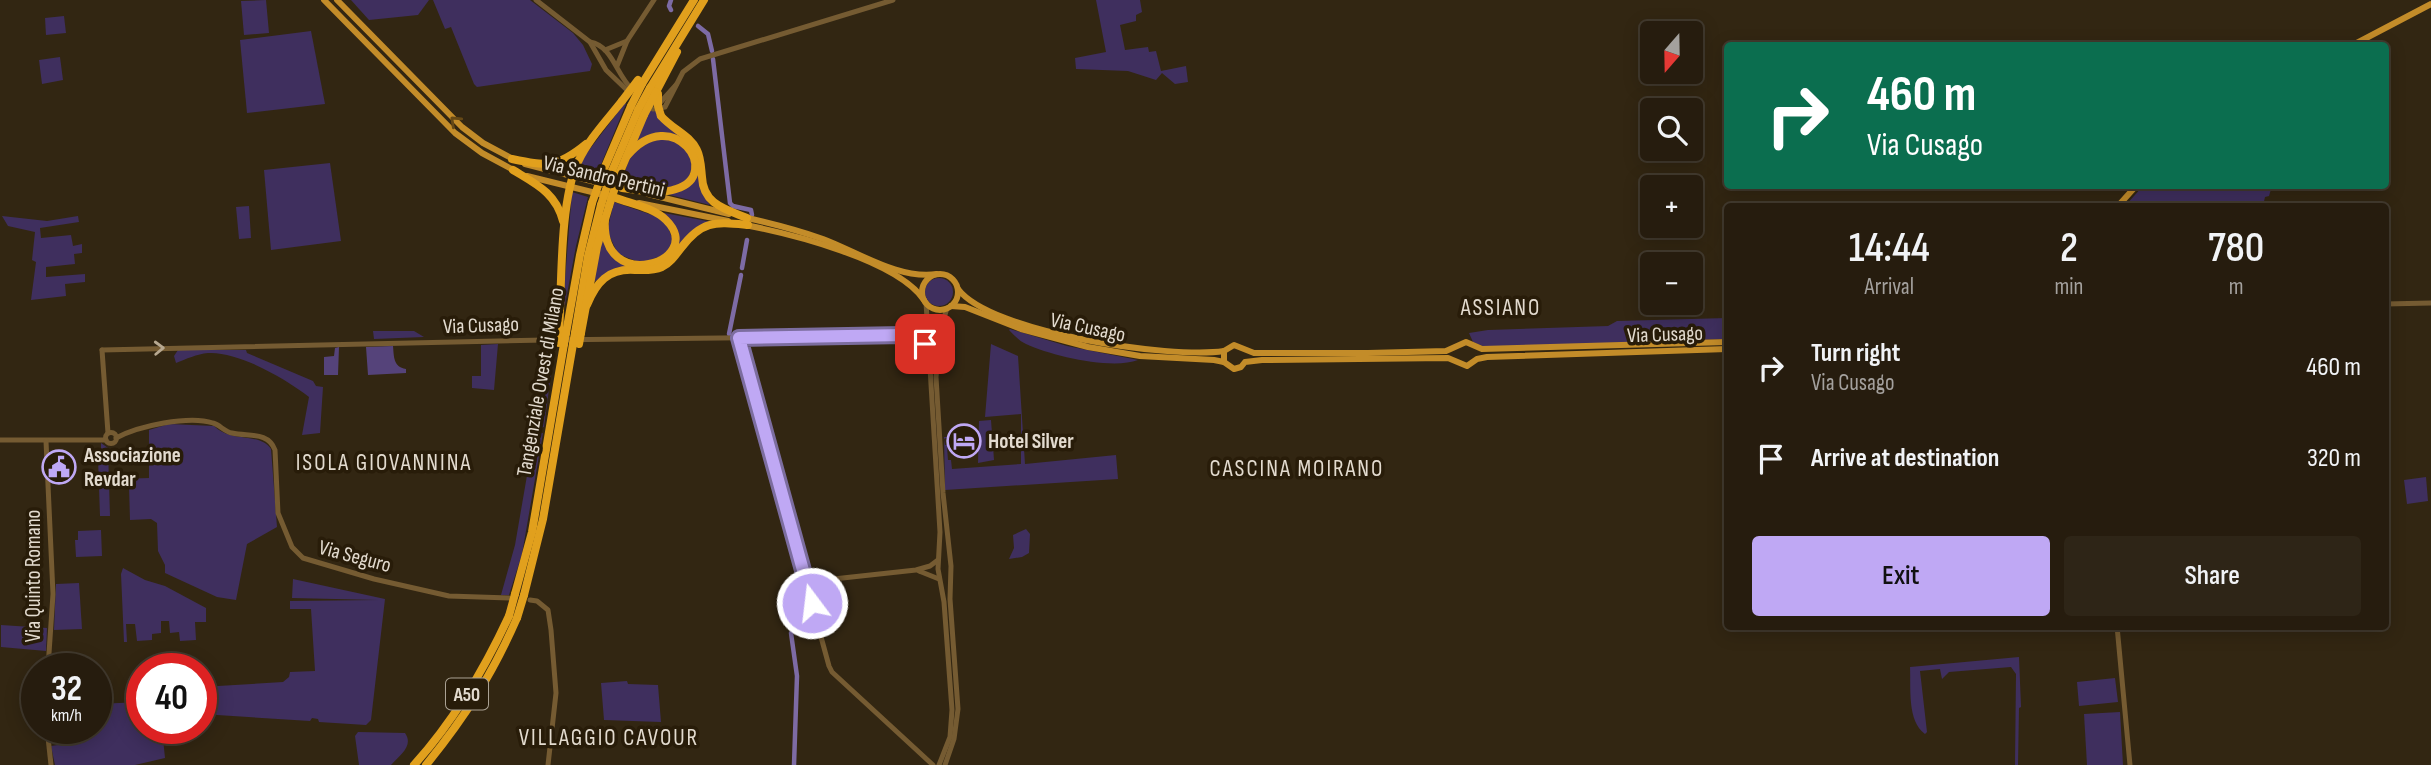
<!DOCTYPE html>
<html lang="en">
<head>
<meta charset="utf-8">
<style>
	:root { --surface:#261c0e; --page:#2e2517; --text:#f1f3f6; --muted:#a4a19e; --line:#423a2e; --accent:#bfa8f4 }
	body { margin:0; font-family:"Sofia Sans Condensed",sans-serif; background:var(--page); color:var(--text); height:100vh; display:flex; flex-direction:column; font-size:26px; white-space:nowrap }
	* { box-sizing:border-box; margin:0 }
	p { font-size:23px; color:var(--muted) }
	.icon { flex:none; width:38px; height:38px; fill:none; stroke:currentColor; stroke-width:2; stroke-linecap:round; stroke-linejoin:round }
	.map { position:relative; flex:1; overflow:hidden }
	.drawer { position:absolute; left:1724px; top:203px; width:665px; height:427px; display:flex; flex-direction:column; background:var(--surface); border-radius:7px; box-shadow:0 4px 18px #0003,0 0 0 2px var(--line) }
	.drawer>* { flex:none }
	.top-card { position:absolute; left:1724px; top:42px; width:665px; height:147px; border-radius:7px; box-shadow:0 4px 18px #0003,0 0 0 2px var(--line); background:#0b6e4f; color:#fff; overflow:hidden }
	.needle { width:46px; rotate:200deg }
	.fabs { position:absolute; left:1640px; top:21px; display:grid; gap:14px }
	.fabs a { display:grid; place-items:center; width:63px; height:63px; border-radius:7px; background:var(--surface); box-shadow:0 4px 18px #0003,0 0 0 2px var(--line); font-size:35px }
	.speed { position:absolute; left:21px; top:653px; display:flex; gap:14px; font-size:35px; font-weight:700; text-align:center }
	.speed>* { display:grid; place-content:center; width:91px; height:91px; border-radius:50%; background:var(--surface); box-shadow:0 4px 18px #0003,0 0 0 2px var(--line); line-height:1 }
	.speed small { font-size:18px; font-weight:400 }
	.speed .limit { border:10px solid #d22; background:#fff; color:#111 }
	.pin { position:absolute; display:grid; place-items:center; width:60px; height:60px; color:#fff; margin:-30px; border-radius:14px; box-shadow:0 4px 10px #0006 }
	.me { position:absolute; width:77px; margin:-38px; rotate:345deg; stroke-linejoin:round; filter:drop-shadow(0 0 5px #0008) }
	.turn { display:flex; align-items:center; gap:24px; height:147px; padding:0 28px; font-size:32px }
	.turn .icon { width:91px; height:91px; stroke-width:2.5 }
	.turn b { display:block; font-size:49px; line-height:60px }
	.eta { display:flex; justify-content:space-evenly; align-items:center; height:119px; text-align:center }
	.eta b { font-size:42px; font-weight:600; line-height:49px }
	.button { display:flex; gap:14px; margin-top:auto; padding:14px 28px }
	.button a { flex:1; height:80px; border-radius:7px; background:var(--accent); color:#111; font-size:28px; font-weight:600; line-height:80px; text-align:center }
	.button a+a { background:var(--page); color:var(--text) }
	ul { padding:0; list-style:none }
	li { display:flex; align-items:center; gap:21px; height:91px; padding:0 28px }
	li div { flex:1 }
	li b { display:block; font-size:26px }
	li em { font-style:normal }
	.map>svg:first-child { display:block }
</style>
</head>
<body>
<div class="map">
<svg width="2431" height="765" viewBox="0 0 2431 765">
	<rect width="100%" height="100%" fill="#322612"/>
	<g fill="#3f2f5e">
		<path d="M266,0L269,33L244,35L241,1Z"/>
		<path d="M351,0H429L418,15L369,20Z"/>
		<path d="M433,0H530L573,33L583,45L592,64L590,71L477,87L474,84L451,27L445,29Z"/>
		<path d="M1096,0H1140L1142,12L1136,15V21L1120,25L1125,50L1148,47L1149,52L1156,51L1161,71L1186,66L1188,82L1175,84L1162,73L1156,80L1128,71L1076,69L1075,58L1106,52Z"/>
		<path d="M64,16L66,33L46,35L45,18Z"/>
		<path d="M311,31L325,104L247,113L240,40Z"/>
		<path d="M60,57L63,80L42,84L39,60Z"/>
		<path d="M625,103L626,104L595,179L576,174L583,158Z"/>
		<path d="M650,110L657,111L691,146L704,196L710,205L666,194L693,179L690,147L653,134L635,142Z"/>
		<path d="M652,139L673,140L688,150L693,168L685,183L659,190L620,184L631,155Z"/>
		<path d="M330,163L341,241L271,250L264,170Z"/>
		<path d="M2143,186H2272L2269,196L2265,197L2263,206H2125Z"/>
		<path d="M572,192L588,197L576,246L565,305L563,304Z"/>
		<path d="M614,202L658,217L666,222L673,240L667,254L641,263L618,254L607,231Z"/>
		<path d="M249,206L251,238L239,239L236,207Z"/>
		<path d="M659,212L712,222L668,261L615,268L594,282L602,237L610,253L631,265L668,259L676,230L670,219Z"/>
		<path d="M2,216L47,221L78,216L79,222L40,228L41,238L71,235L73,246L82,244V253L74,254L75,264L46,267V277L85,274V282L65,284L66,296L31,300L36,262L32,260L35,232L8,226Z"/>
		<circle cx="939" cy="292" r="14"/>
		<path d="M1727,318V339L1485,347L1473,342L1469,333L1488,330L1608,326L1617,321Z"/>
		<path d="M1010,329L1067,346L1138,360C1112,370 1052,356 1026,344C1019,341 1014,335 1009,330Z"/>
		<path d="M373,331H414L424,337L374,339Z"/>
		<path d="M498,344L494,390L472,388V376H481V345Z"/>
		<path d="M544,344H555L544,427L534,430Z"/>
		<path d="M991,344L1018,356L1025,464L1116,455L1118,479L945,490L944,437H948L944,439L945,445H950L947,447L948,460H951L952,469L1021,464V414L985,417Z"/>
		<path d="M178,350H246L247,353L313,381L316,386L323,387L320,433L302,435L309,397C286,379 238,351 208,353C197,354 186,359 176,363L174,356Z"/>
		<path d="M991,420L994,460L978,463L979,421Z"/>
		<path d="M169,424L214,426C231,443 259,432 271,449L277,527L247,544L236,600L217,597L165,573V565L158,551L157,523L151,519L130,520L129,486H119V479L149,478V430Z"/>
		<path d="M543,433L522,554L509,595H501L515,545L534,435Z"/>
		<path d="M101,443L108,448L110,516H100L98,458L101,457Z"/>
		<path d="M2426,477L2428,501L2407,504L2404,480Z"/>
		<path d="M1026,529L1030,534L1029,553L1022,557L1009,559L1014,548L1013,535Z"/>
		<path d="M101,530L102,556L76,557L75,540H78V531Z"/>
		<path d="M123,568L145,580L165,586L206,608V622H195L196,640L180,641L179,632L170,633L169,621H161V633L152,634V640L137,641L135,624H126L127,642H124L121,574Z"/>
		<path d="M293,579L385,599L371,720L366,725L319,722L318,719L312,718L310,721L217,715L209,713L201,706V687L283,682L289,677L290,672L315,671L311,609H290V601L378,600L292,598Z"/>
		<path d="M79,583L82,629L54,630L56,584Z"/>
		<path d="M1,625L47,628L46,651L1,647Z"/>
		<path d="M2019,657L2021,707L2019,708L2018,765H2015L2016,674L2011,667L1949,672L1942,679L1940,669L1920,671L1927,732L1925,734C1907,721 1911,688 1910,667Z"/>
		<path d="M2115,678L2118,702L2079,706L2077,682Z"/>
		<path d="M627,681L628,684L658,685L661,722L604,720L601,683Z"/>
		<path d="M142,702V728H162L165,758L135,765H55L51,746L65,744L64,728H96V704Z"/>
		<path d="M2120,712L2123,765H2087L2084,714Z"/>
		<path d="M358,732L405,733C414,746 400,755 391,765H359L355,736Z"/>
	</g>
	<g fill="#55437a">
		<path d="M393,346C394,356 393,367 406,369V373L368,375L366,347Z"/>
		<path d="M339,347L338,375H324V357L334,356L335,348Z"/>
	</g>
	<g fill="none" stroke-linecap="round" stroke-linejoin="round">
		<g stroke="#7d6ba5" stroke-width="4.5">
			<path d="M671,0L669,6L671,10"/>
			<path d="M698,26L708,34L712,51"/>
			<path d="M713,59L730,203L733,206L751,210L752,215"/>
			<path d="M742,268L747,240"/>
			<path d="M729,334L741,275"/>
			<path d="M765,455L778,502"/>
			<path d="M791,633L797,676L794,765"/>
		</g>
		<g stroke="#755b32" stroke-width="5">
			<path d="M536,0L590,42C613,46 616,75 632,89"/>
			<path d="M590,42L606,70L630,93"/>
			<path d="M605,50L627,41"/>
			<path d="M617,66L627,41L654,0"/>
			<path d="M648,101L658,105L676,85"/>
			<path d="M646,106L653,109L665,107L683,72L700,59L893,0"/>
			<path d="M926,302L940,532L938,569L944,602L952,710L950,737L939,765"/>
			<path d="M2385,304L2431,303"/>
			<path d="M910,337L919,339L928,346"/>
			<path d="M739,338L829,666L832,672L933,765"/>
			<path d="M102,350L545,340L904,336L919,333L927,326"/>
			<path d="M102,350L108,433"/>
			<circle cx="111" cy="438" r="5.5"/>
			<path d="M116,438C138,426 189,415 213,423C220,425 225,432 232,433C248,437 268,431 275,450L278,513L292,547L303,558L374,579L449,596L509,598"/>
			<path d="M0,440H106"/>
			<path d="M46,441L53,594L48,668"/>
			<path d="M919,571L939,579"/>
			<path d="M806,582L916,570L930,566L938,560"/>
			<path d="M530,600L537,601L548,610L551,630L556,693L548,765"/>
			<path d="M2117,626L2130,765"/>
			<path d="M47,728L51,765"/>
			<path d="M945,765L954,739L958,709L950,599L951,566L943,493L936,377L941,328L947,308"/>
		</g>
		<g stroke="#c38c29" stroke-width="6">
			<path d="M324,0L455,133L482,153L517,172"/>
			<path d="M337,0L462,127L483,143L515,160"/>
			<path d="M2351,46L2431,4"/>
			<path d="M525,164L603,184"/>
			<path d="M527,176L608,196"/>
			<path d="M648,194L729,214"/>
			<path d="M639,203L728,221"/>
			<path d="M2118,206L2136,186"/>
			<path d="M743,217C770,223 797,230 823,239C858,252 899,280 937,274"/>
			<path d="M745,225C792,234 897,260 924,300"/>
			<circle cx="940" cy="292" r="18"/>
			<path d="M958,289C991,333 1170,359 1224,351"/>
			<path d="M951,306L965,307L1021,329L1088,347L1140,356L1214,360L1224,362L1234,369L1241,367L1245,362L1262,360L1448,358L1467,366L1477,359L1487,357L1727,349"/>
			<path d="M1224,362V351L1234,345L1254,353H1368L1446,351L1466,342L1482,349L1727,342"/>
		</g>
		<g stroke="#e1a01d" stroke-width="8">
			<path d="M642,84L694,0"/>
			<path d="M650,88L704,0"/>
			<path d="M656,92L677,52"/>
			<path d="M661,116C672,129 690,135 697,150C701,158 701,168 702,177C703,204 725,209 747,218"/>
			<path d="M512,159C546,166 557,168 586,144"/>
			<path d="M604,169L631,106"/>
			<path d="M513,170C536,184 556,193 563,221"/>
			<path d="M612,171L638,110"/>
			<path d="M620,172L644,115"/>
			<path d="M622,188C639,190 659,195 676,189C724,175 673,101 627,156"/>
			<path d="M605,218C599,297 708,261 666,220C654,208 632,204 616,198"/>
			<path d="M587,305C596,283 608,268 635,270C644,270 653,271 662,267C670,263 675,256 681,248C702,220 715,222 748,225"/>
			<path d="M559,333C562,287 559,203 578,162C588,140 607,120 622,101"/>
			<path d="M566,333L580,255L592,203"/>
			<path d="M575,333L588,256L601,205"/>
			<path d="M581,333L597,247L609,206"/>
			<path d="M515,594L532,532L564,344"/>
			<path d="M524,595L543,519L573,344"/>
			<path d="M414,765C454,721 484,670 509,616"/>
			<path d="M426,765C465,717 492,675 517,618"/>
		</g>
		<g stroke="#e1a01d" stroke-width="8">
			<path d="M658,94V106L661,116"/>
			<path d="M622,101L638,80"/>
			<path d="M631,106L642,84"/>
			<path d="M638,110L650,88"/>
			<path d="M644,115L656,92"/>
			<path d="M592,203L604,169"/>
			<path d="M601,205L612,171"/>
			<path d="M609,206L620,172"/>
			<path d="M559,343V333"/>
			<path d="M564,344L566,333"/>
			<path d="M573,344L575,333"/>
			<path d="M579,344L581,333"/>
			<path d="M509,616L515,594"/>
			<path d="M517,618L524,595"/>
		</g>
	</g>
	<defs><path id="oneway-chevron" d="M-2-3.5L2.5 0L-2 3.5" fill="none" stroke-width="1.6" stroke-linecap="round" stroke-linejoin="round" transform="scale(1.75)"/></defs>
	<use stroke="#664916" href="#oneway-chevron" transform="translate(455 121) rotate(-137)"/>
	<use stroke="#b7a890" href="#oneway-chevron" transform="translate(159 348) rotate(-2)"/>
	<g fill="none" stroke-linecap="round" stroke-linejoin="round">
		<defs>
			<path id="route" d="M812,603L739,338L904,335L919,339L925,344"/>
		</defs>
		<use href="#route" stroke="#7c6d9f" stroke-width="18"/>
		<use href="#route" stroke="#bfa8f4" stroke-width="12"/>
	</g>
	<defs>
		<symbol id="hotel-ring" viewBox="-11 -11 22 22"><circle r="9.5" fill="#281c09" stroke="#bfa8f4" stroke-width="1.5"/><path d="M-6-4.5h1.5V1H6V5H4.5V3h-9V5H-6ZM-4 0a1.8 1.8 0 1 1 3.6 0ZM.5 0V-2.5h3Q6-2.5 6 0Z" fill="#bfa8f4"/></symbol>
		<symbol id="civic-ring" viewBox="-11 -11 22 22"><circle r="9.5" fill="#281c09" stroke="#bfa8f4" stroke-width="1.5"/><path d="M-.6-6.5H3V-4.5H.6V-3L4-1V1h2V6H-6V1h2V-1L-.6-3ZM-1.2 2.5V6h2.4V2.5Z" fill="#bfa8f4"/></symbol>
	</defs>
	<g fill-rule="evenodd">
		<use href="#hotel-ring" x="945" y="422" width="38" height="38"/>
		<use href="#civic-ring" x="40" y="448" width="38" height="38"/>
	</g>
	<g text-anchor="middle" stroke-width="7" stroke-linejoin="round" paint-order="stroke">
		<rect fill="#281c09" stroke="#aba294" stroke-width="2" x="446" y="678.5" width="42" height="31" rx="5"/>
		<g font-size="19" font-weight="bold" fill="#e3dbcf">
			<text x="467" y="701">A50</text>
		</g>
		<g font-size="21" fill="#e3dbcf" stroke="#281c09">
			<text transform="translate(604 176) rotate(13)" y="7">Via Sandro Pertini</text>
			<text transform="translate(481 325) rotate(-2)" y="7">Via Cusago</text>
			<text transform="translate(1088 327) rotate(12)" y="7">Via Cusago</text>
			<text transform="translate(1665 334) rotate(-2)" y="7">Via Cusago</text>
			<text transform="translate(540 382) rotate(-80)" y="7">Tangenziale Ovest di Milano</text>
			<text transform="translate(355 556) rotate(15)" y="7">Via Seguro</text>
			<text transform="translate(33 576) rotate(-90)" y="7">Via Quinto Romano</text>
		</g>
		<g font-size="21" font-weight="bold" fill="#e3dbcf" stroke="#281c09" text-anchor="start">
			<text x="988" y="448">Hotel Silver</text>
			<text x="84" y="462">Associazione<tspan x="84" dy="24">Revdar</tspan></text>
		</g>
		<g font-size="23" letter-spacing="2" fill="#e3dbcf" stroke="#281c09">
			<text x="1501" y="315">ASSIANO</text>
			<text x="384" y="470">ISOLA GIOVANNINA</text>
			<text x="1297" y="476">CASCINA MOIRANO</text>
			<text x="609" y="745">VILLAGGIO CAVOUR</text>
		</g>
	</g>
</svg>
<div class="fabs">
<a><svg class="needle" viewBox="-14 -14 28 28"><path d="M0-13l5 13h-10z" fill="#e53935"/><path d="M0 13l5-13h-10z" fill="#a4a19e"/></svg></a>
<a><svg class="icon" aria-label="search" viewBox="0 0 24 24"><circle cx="10" cy="10" r="6"/><path d="M15 15l6 6"/></svg></a>
<a>+</a>
<a>−</a>
</div>
<div class="speed"><div>32<small>km/h</small></div><div class="limit">40</div></div>
<div class="pin" style="left:925px;top:344px;background:#d93025"><svg class="icon" aria-label="arrive" viewBox="0 0 24 24"><path d="M6 21V4h12l-3 4 3 4H6"/></svg></div>
<svg class="me" style="left:812px;top:603px" viewBox="-20 -20 40 40"><circle r="17" fill="#bfa8f4" stroke="#fff" stroke-width="3"/><path d="M0-11L8 9 0 5-8 9z" fill="#fff"/></svg>
<div class="top-card">
<div class="turn"><svg class="icon" aria-label="right" viewBox="0 0 24 24"><path d="M7 20v-9h11M14 6l5 5-5 5"/></svg><div><b>460 m</b>Via Cusago</div></div>
</div>
<section class="drawer">
<div class="eta">
<div><b>14:44</b><p>Arrival</p></div>
<div><b>2</b><p>min</p></div>
<div><b>780</b><p>m</p></div>
</div>
<ul>
<li><svg class="icon" aria-label="right" viewBox="0 0 24 24"><path d="M7 20v-9h11M14 6l5 5-5 5"/></svg><div><b>Turn right</b><p>Via Cusago</p></div><em>460 m</em></li>
<li><svg class="icon" aria-label="arrive" viewBox="0 0 24 24"><path d="M6 21V4h12l-3 4 3 4H6"/></svg><div><b>Arrive at destination</b></div><em>320 m</em></li>
</ul>
<div class="button"><a>Exit</a><a>Share</a></div>
</section>
</div>
</body>
</html>
